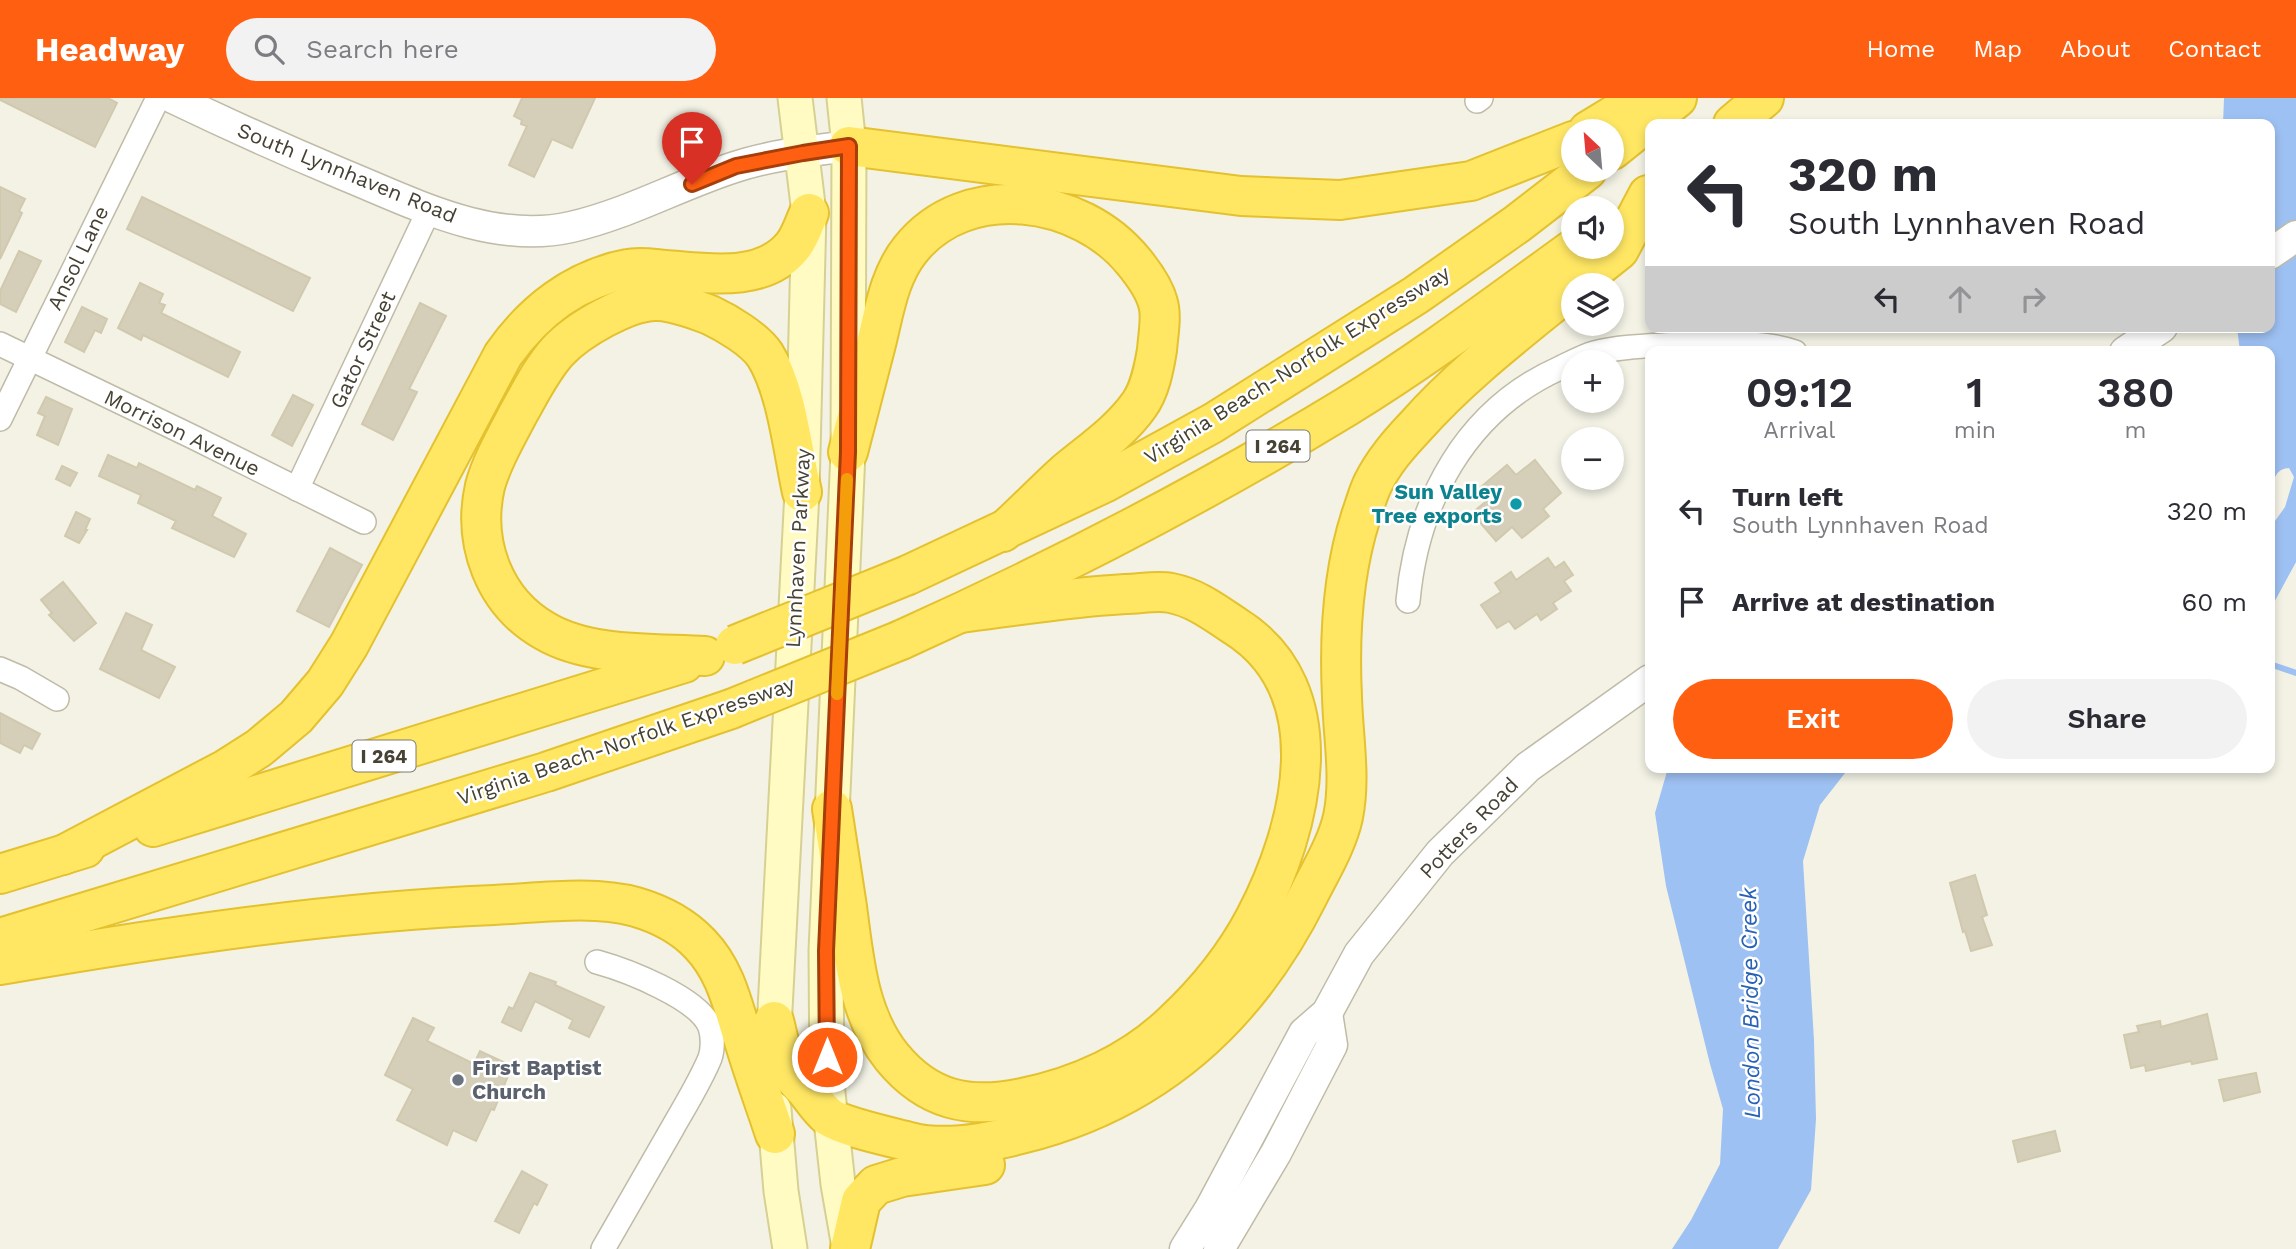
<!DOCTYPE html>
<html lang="en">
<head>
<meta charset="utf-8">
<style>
	:root { --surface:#fff; --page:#f2f2f3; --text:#2b2b33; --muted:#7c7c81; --accent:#ff5f10 }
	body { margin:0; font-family:"Work Sans",sans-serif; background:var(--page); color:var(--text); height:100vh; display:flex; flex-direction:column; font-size:26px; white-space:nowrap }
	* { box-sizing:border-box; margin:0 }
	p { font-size:23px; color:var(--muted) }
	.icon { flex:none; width:38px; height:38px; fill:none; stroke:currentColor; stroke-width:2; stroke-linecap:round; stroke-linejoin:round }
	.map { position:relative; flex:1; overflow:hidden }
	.panel { position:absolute; left:1645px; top:248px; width:630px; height:427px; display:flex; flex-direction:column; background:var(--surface); border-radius:14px; box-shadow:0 4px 10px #0003 }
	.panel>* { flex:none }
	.hud { position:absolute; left:1645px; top:21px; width:630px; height:214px; border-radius:14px; box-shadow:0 4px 10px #0003; background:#fff; color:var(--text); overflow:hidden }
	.needle { width:46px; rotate:334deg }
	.controls { position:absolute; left:1561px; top:21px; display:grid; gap:14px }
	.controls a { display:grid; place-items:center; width:63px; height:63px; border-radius:50%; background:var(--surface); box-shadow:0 4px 10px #0003; font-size:35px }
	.pin { position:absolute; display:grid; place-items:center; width:60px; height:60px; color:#fff; margin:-72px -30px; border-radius:50% 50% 50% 0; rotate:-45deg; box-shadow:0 0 7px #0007 }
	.pin .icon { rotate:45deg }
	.me { position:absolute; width:77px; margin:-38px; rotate:0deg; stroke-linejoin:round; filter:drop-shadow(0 0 5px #0008) }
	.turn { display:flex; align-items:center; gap:24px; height:147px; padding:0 28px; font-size:32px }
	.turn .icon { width:91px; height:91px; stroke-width:2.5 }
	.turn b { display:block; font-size:49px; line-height:60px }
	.lanes { display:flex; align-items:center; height:66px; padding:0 28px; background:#0003; justify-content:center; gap:35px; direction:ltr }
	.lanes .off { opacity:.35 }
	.eta { display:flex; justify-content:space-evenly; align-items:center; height:119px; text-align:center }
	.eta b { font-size:42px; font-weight:600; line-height:49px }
	.primary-button { display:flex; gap:14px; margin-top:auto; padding:14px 28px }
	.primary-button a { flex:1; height:80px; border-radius:42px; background:var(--accent); color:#fff; font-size:28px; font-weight:600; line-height:80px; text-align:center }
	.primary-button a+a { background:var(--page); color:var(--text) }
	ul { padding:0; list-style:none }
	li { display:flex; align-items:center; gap:21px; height:91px; padding:0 28px }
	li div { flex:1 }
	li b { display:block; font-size:26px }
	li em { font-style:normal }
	header { display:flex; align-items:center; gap:42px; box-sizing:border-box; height:98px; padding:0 35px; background:var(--accent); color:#fff }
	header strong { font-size:33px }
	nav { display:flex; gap:38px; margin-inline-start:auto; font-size:24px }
	.search { width:490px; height:63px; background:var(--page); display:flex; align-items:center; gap:18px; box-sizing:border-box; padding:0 24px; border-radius:38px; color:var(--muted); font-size:26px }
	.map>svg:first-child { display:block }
</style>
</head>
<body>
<header>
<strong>Headway</strong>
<div class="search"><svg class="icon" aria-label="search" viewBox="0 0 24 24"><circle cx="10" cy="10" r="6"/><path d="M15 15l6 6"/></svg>Search here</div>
<nav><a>Home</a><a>Map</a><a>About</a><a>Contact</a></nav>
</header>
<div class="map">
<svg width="2296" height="1151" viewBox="0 0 2296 1151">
	<rect width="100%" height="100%" fill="#f3f2e5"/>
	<g fill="#9ec1f3">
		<path d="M2224,0H2296V464L2270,512V430L2285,409L2294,379L2289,370C2272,371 2273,388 2270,401V254H2240L2237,229H2270V26H2223Z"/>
		<path d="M1668,670H1849L1820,707L1803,763L1814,942L1816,1021L1811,1092L1778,1151H1672L1691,1122L1720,1066L1723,1011L1710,966L1666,788L1655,715Z"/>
	</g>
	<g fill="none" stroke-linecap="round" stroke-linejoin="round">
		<path stroke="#9ec1f3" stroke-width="6" d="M2270,566L2296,575"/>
	</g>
	<g fill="#d5cfba" stroke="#d0c9ad" stroke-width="2">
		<path d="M0,0H108L117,5L95,49L0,2Z"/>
		<path d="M522,0H595L572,50L552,41L534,79L509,67L527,28L521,26L522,22L514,18Z"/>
		<path d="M0,89L25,101L19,113L22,115L0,161Z"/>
		<path d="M142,99L310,180L293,213L127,131Z"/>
		<path d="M19,153L41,163L16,214L0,206V193Z"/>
		<path d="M140,185L163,196L159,205L165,207L161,215L240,254L228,279L143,237L141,242L118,230Z"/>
		<path d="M420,205L446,218L409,291L417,294L393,342L362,326Z"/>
		<path d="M82,209L107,221L101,235L95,232L84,254L65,244Z"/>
		<path d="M293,297L313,307L292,348L272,337Z"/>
		<path d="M46,299L72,311L58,347L37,337L45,318L38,315Z"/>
		<path d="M108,357L137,370L139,365L195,392L197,388L221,400L212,418L246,436L234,459L172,430L176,423L138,405L141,397L99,378Z"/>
		<path d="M1535,362L1561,395L1543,411L1549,418L1522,440L1512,429L1496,443L1472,415L1489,401L1480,390L1507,367L1516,377Z"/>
		<path d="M62,368L77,375L70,388L56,381Z"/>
		<path d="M76,414L90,421L85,432H87L79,445L65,438Z"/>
		<path d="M330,450L362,467L329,529L297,513Z"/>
		<path d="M1548,460L1555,470L1564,464L1573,477L1564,483L1571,493L1553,505L1557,511L1541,522L1537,516L1515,531L1509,523L1497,530L1481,507L1501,494L1495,485L1511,474L1516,482Z"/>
		<path d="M63,484L96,525L74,543L49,517L52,515L41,502Z"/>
		<path d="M126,515L152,527L141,552L175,569L159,600L100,571Z"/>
		<path d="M0,615L40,636L32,651L24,647L20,655L0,645Z"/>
		<path d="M1975,777L1987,817L1982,819L1992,847L1971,853L1965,833L1963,834L1950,785Z"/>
		<path d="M530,875L556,884L555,887L604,909L589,939L569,930L573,922L535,903L521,933L502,924L509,909L513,911Z"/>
		<path d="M2207,916L2217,961L2192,966L2191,963L2146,973L2145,967L2131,970L2124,937L2139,934L2137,928L2160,923L2161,929Z"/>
		<path d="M413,920L434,930L427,943L474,966L480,953L512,968L494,1012L491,1011L476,1043L453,1032L447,1047L397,1022L413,991L385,977Z"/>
		<path d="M2256,975L2260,994L2224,1003L2219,982Z"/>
		<path d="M2055,1033L2060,1053L2018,1064L2013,1043Z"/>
		<path d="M522,1073L547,1087L537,1107L534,1105L519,1135L495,1123Z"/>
	</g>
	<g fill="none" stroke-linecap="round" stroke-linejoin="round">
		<defs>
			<g id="minor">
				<path d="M1477,3L1481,0"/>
				<path d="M0,246L193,339L364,424"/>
				<path d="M0,321L158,0"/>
				<path d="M297,391L429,112"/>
				<path d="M1408,503C1417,403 1466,312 1560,270C1571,265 1583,258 1594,255C1622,248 1650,248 1679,246C1712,244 1764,243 1795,254"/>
				<path d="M0,571L21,580L57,601"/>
				<path d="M597,864C626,872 699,900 710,929C713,938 713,951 710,960C700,984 685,1008 672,1031C649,1071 626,1111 603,1151"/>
			</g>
			<g id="tertiary">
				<path d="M173,0C229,27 285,52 342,76C413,105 492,147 571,129C628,116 679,87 735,69C771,57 811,53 849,48"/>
				<path d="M2270,156L2296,138"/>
				<path d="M2125,254L2162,229"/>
				<path d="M1185,1151L1210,1111L1304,935L1327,915L1359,856L1440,755L1528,669L1650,582"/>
				<path d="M1219,1151L1276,1055L1332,947L1327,915"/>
			</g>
			<g id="secondary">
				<path d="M844,0L849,48L848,354L826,853L827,986L838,1086L849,1149"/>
				<path d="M773,950L802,394L809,115L795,0"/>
				<path d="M774,1011L781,1093L790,1151"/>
			</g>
			<g id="motorway">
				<path d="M1733,26L1764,0"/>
				<path d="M1588,33L1642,0"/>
				<path d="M849,48L1241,98L1340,102L1471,83L1573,43"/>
				<path d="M1612,52L1677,0"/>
				<path d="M1575,187L1619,152L1648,97"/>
				<path d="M848,354C857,318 867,282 876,246C884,214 889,178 910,152C966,81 1081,98 1134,164C1143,175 1154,190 1158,205C1162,218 1158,238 1157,252C1154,270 1150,292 1139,307C1120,334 1090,354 1065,375C1044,394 1024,415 1003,434"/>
				<path d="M908,477L1104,385L1213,325L1416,197L1517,126L1587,72"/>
				<path d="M901,542C1054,473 1203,396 1346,309C1426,260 1501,203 1576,149"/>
				<path d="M705,558C655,555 589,559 545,533C494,504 472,445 485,388C492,363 506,339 518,316C530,295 541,272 557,254C577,232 630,201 659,203C677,204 694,211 710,217C727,225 754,241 765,257C787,292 793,353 802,394"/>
				<path d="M832,711C837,744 842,777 847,809C854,861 858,917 892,959C928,1003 969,1011 1022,1000C1078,989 1133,964 1174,924C1205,895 1235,858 1255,820C1302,731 1337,592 1235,528C1214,514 1196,500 1171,495C1157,492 1139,496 1125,496C1070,499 1015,508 961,515"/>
				<path d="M153,729L684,565"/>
				<path d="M63,757L226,671L259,650L296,619L325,585L349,547L503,257C533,214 575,181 628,171C640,168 654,171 665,172C707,175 762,185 792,149C800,140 804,126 809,115"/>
				<path d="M0,776L85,750"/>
				<path d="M0,840L546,674L731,611"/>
				<path d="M0,867C164,839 328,814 494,807C538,805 593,797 636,809C660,816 683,828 700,846C727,874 733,910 745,946C754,976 765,1006 775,1036"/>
				<path d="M774,923C778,938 781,957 788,971C792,978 800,986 806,992C813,1001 820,1012 829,1019C844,1029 891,1039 910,1044C945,1053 987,1045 1021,1036C1155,1003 1248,919 1309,796C1321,772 1337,746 1343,719C1351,680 1343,638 1342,599C1339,538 1342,477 1361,418C1365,407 1368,395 1373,385C1384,363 1399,346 1415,329C1462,276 1519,233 1573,189"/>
				<path d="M850,1151L861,1103L876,1087L902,1079L985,1067"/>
			</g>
		</defs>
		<use href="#minor" stroke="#bfbba7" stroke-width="26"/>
		<use href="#tertiary" stroke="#bfbba7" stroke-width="33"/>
		<use href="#secondary" stroke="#d6d093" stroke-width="37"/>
		<use href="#motorway" stroke="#e4c12f" stroke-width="42"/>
		<use href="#minor" stroke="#fff" stroke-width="23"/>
		<use href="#tertiary" stroke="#fff" stroke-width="30"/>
		<use href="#secondary" stroke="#fffbc3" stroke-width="33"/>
		<use href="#motorway" stroke="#ffe764" stroke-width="38"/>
		<defs>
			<g id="motorway-bridge">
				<path d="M735,547L908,477"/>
				<path d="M731,611L901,542"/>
			</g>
		</defs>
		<use href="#motorway-bridge" stroke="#e4c12f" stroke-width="42" stroke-linecap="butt"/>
		<use href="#motorway-bridge" stroke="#ffe764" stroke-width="38"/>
	</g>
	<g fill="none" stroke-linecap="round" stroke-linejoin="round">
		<defs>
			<path id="route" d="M692,86L736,68L803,55L849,48L848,354L826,853L827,959"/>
		</defs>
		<use href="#route" stroke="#a63e0a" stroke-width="18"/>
		<use href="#route" stroke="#ff5f10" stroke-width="12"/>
		<path stroke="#f59e0b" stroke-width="12" d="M837,596L847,381"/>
	</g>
	<circle fill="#0f9aa8" stroke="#fff" stroke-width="2.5" cx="1516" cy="406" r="7"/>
	<circle fill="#6b7280" stroke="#fff" stroke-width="2.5" cx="458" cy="982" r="7"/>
	<g text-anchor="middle" stroke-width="5" stroke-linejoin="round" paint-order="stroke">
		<g fill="#fff" stroke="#7e7b71" stroke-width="2">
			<rect x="1246.5" y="332.5" width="63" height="31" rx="5"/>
			<rect x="352.5" y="642.5" width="63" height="31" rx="5"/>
		</g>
		<g font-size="19" font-weight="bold" fill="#464234">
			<text x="1278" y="355">I 264</text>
			<text x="384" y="665">I 264</text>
		</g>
		<g font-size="21" fill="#464234" stroke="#fff">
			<text transform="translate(347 75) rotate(22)" y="7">South Lynnhaven Road</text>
			<text transform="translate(78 160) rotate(-64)" y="7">Ansol Lane</text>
			<text transform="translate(363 252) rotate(-65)" y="7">Gator Street</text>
			<text transform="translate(1297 267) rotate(-32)" y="7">Virginia Beach-Norfolk Expressway</text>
			<text transform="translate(182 335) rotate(26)" y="7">Morrison Avenue</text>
			<text transform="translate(798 450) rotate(-87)" y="7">Lynnhaven Parkway</text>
			<text transform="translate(626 643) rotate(-19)" y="7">Virginia Beach-Norfolk Expressway</text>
			<text transform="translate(1469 730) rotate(-46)" y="7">Potters Road</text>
		</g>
		<g font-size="21" font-weight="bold" fill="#0d838f" stroke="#fff" text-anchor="end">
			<text x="1502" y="401">Sun Valley<tspan x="1502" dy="24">Tree exports</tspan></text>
		</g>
		<g font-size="21" font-weight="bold" fill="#5b616d" stroke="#fff" text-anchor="start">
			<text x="472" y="977">First Baptist<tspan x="472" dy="24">Church</tspan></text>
		</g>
		<g font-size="23" font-style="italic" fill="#2961b6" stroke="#fff">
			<text transform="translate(1750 905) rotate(-91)" y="8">London Bridge Creek</text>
		</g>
	</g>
</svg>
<div class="controls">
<a><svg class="needle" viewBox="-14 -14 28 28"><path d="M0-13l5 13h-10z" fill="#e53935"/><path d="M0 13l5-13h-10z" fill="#7c7c81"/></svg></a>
<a><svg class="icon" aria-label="sound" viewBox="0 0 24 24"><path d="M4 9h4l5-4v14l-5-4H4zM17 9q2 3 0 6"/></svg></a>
<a><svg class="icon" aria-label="layers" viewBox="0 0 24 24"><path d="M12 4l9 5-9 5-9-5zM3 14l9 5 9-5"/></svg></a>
<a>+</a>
<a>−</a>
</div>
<div class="pin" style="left:692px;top:86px;background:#d93025"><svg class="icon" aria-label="arrive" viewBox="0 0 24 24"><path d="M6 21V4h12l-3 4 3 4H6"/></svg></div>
<svg class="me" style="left:827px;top:959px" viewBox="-20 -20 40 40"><circle r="17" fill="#ff5f10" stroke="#fff" stroke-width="3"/><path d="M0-11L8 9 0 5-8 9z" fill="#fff"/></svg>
<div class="hud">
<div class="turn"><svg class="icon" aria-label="left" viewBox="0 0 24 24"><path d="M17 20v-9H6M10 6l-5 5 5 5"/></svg><div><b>320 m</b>South Lynnhaven Road</div></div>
<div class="lanes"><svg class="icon" aria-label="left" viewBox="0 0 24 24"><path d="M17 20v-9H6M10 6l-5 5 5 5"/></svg><svg class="icon off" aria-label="ahead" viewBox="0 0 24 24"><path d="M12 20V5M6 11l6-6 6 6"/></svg><svg class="icon off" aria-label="right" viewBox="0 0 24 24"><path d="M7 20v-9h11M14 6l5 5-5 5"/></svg></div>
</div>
<section class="panel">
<div class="eta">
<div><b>09:12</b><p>Arrival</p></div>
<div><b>1</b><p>min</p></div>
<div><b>380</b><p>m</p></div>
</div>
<ul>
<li><svg class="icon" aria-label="left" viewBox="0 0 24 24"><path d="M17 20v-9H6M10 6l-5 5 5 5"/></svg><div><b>Turn left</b><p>South Lynnhaven Road</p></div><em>320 m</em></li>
<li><svg class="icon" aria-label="arrive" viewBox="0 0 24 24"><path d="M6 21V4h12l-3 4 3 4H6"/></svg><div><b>Arrive at destination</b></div><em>60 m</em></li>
</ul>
<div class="primary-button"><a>Exit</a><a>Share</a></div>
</section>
</div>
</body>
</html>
